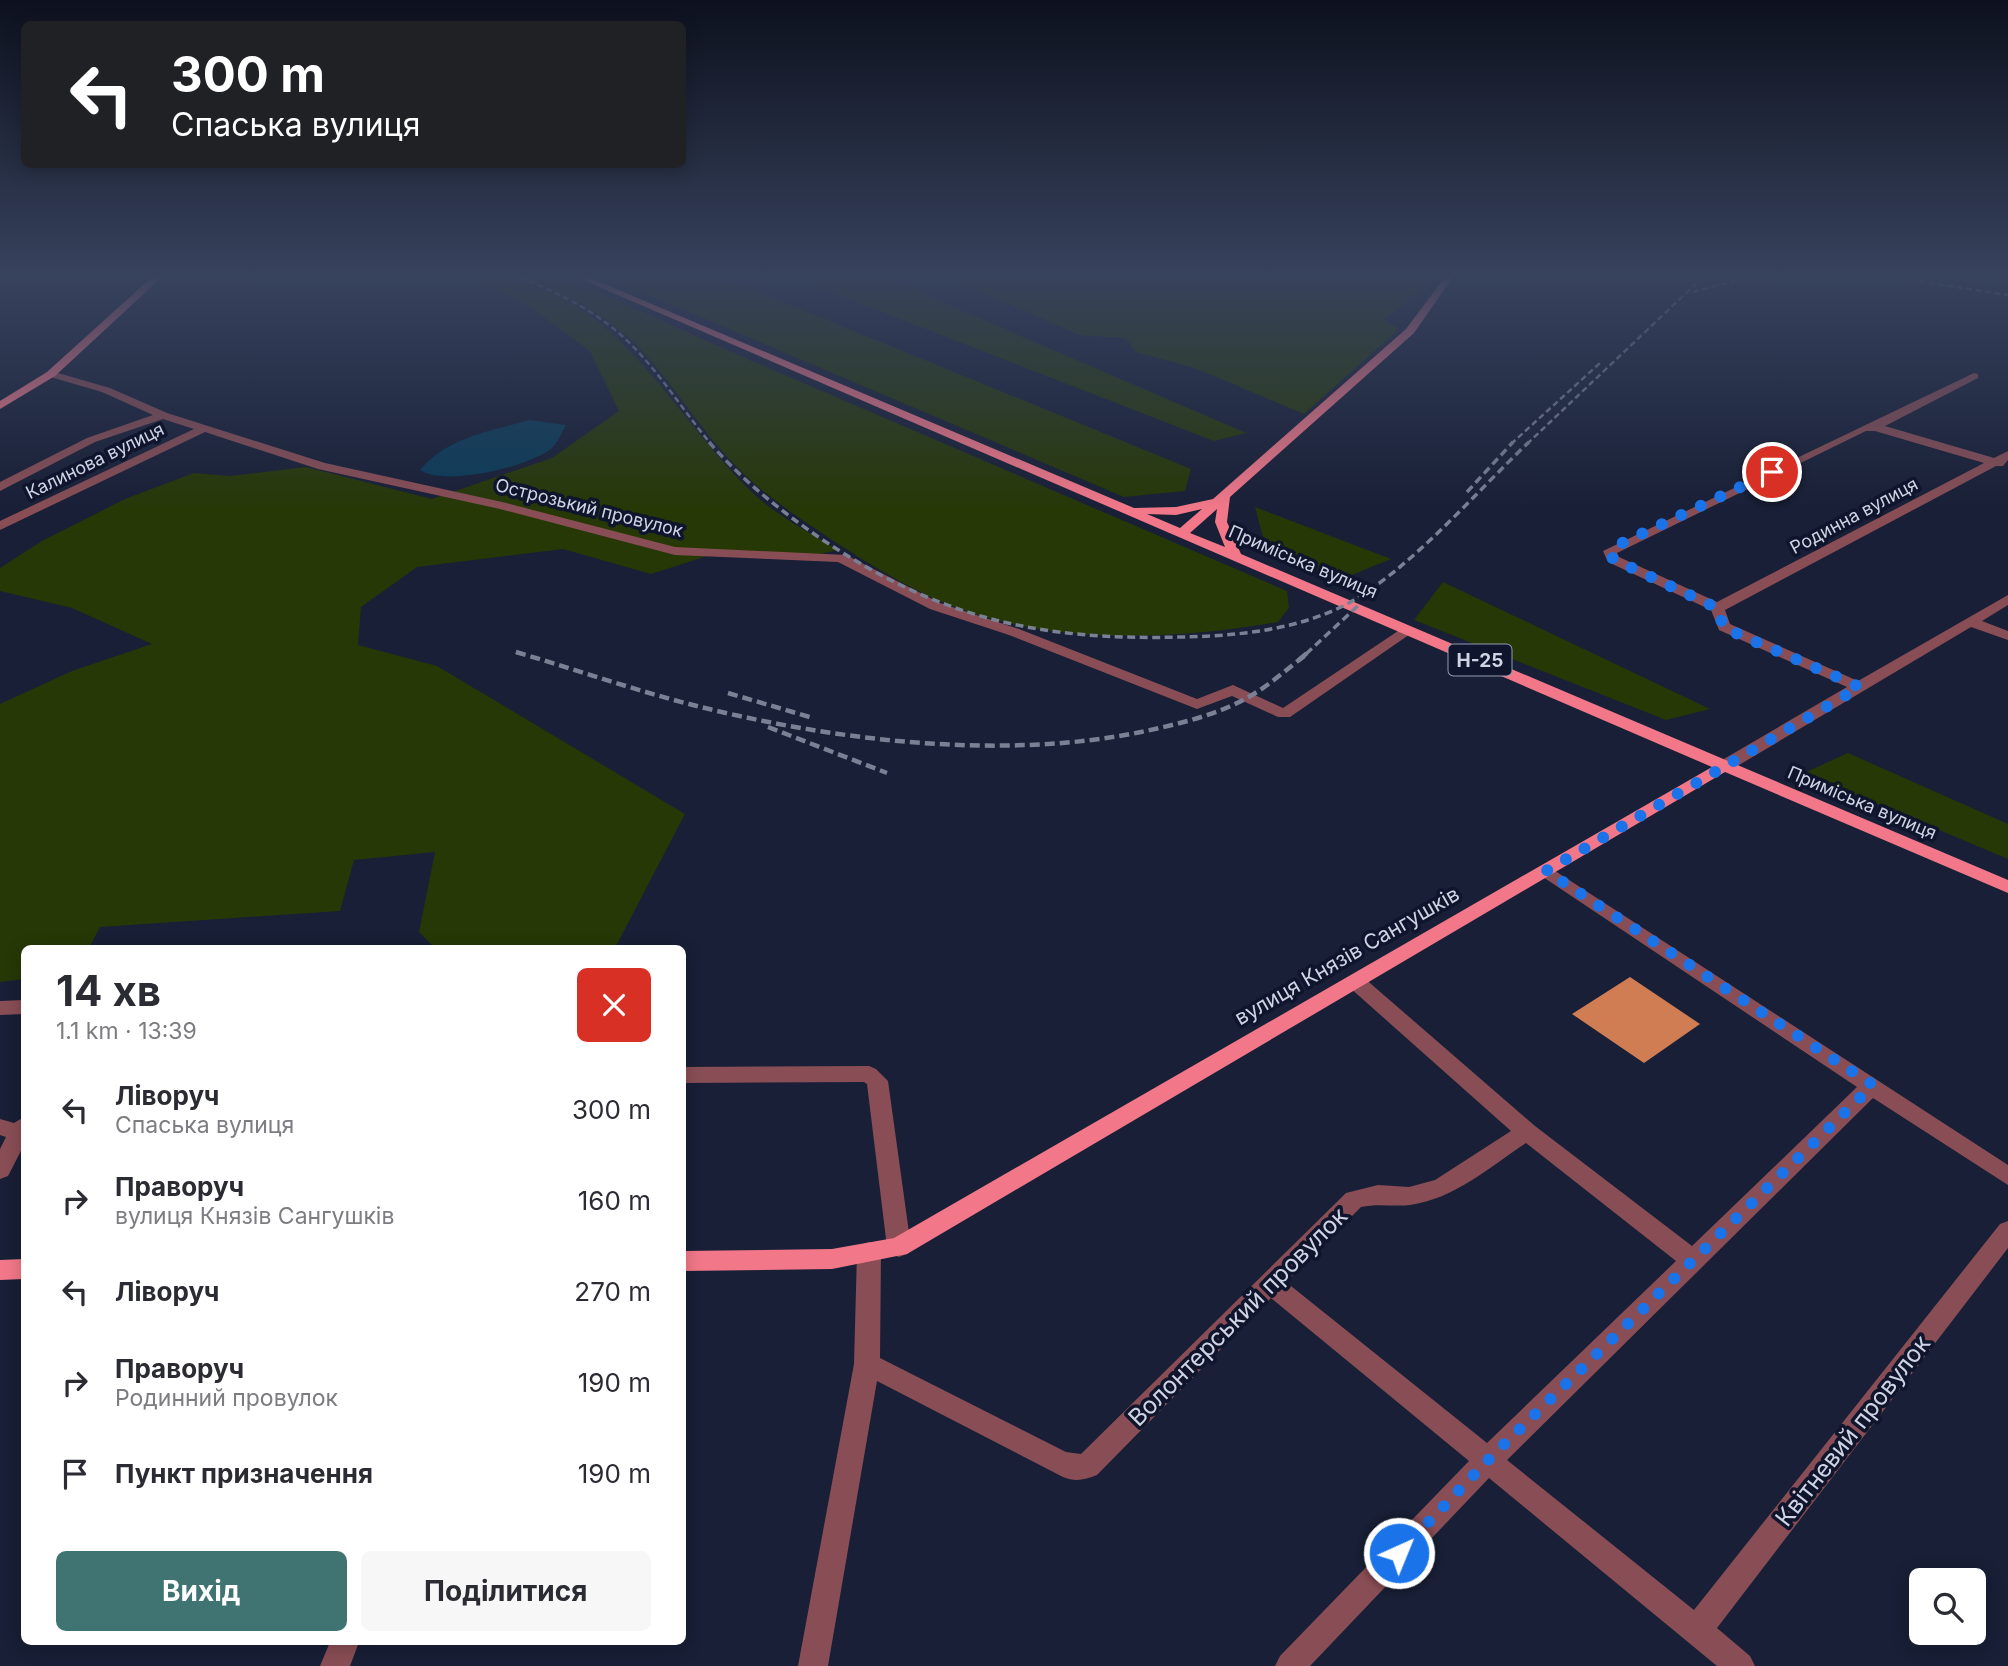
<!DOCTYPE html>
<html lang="uk">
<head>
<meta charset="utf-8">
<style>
	:root { --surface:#fff; --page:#f7f7f7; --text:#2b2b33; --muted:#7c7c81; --accent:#3f7473 }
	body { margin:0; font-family:Inter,sans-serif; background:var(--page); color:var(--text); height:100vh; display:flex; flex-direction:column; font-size:26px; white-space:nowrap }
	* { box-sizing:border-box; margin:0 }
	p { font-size:23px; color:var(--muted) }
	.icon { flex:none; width:38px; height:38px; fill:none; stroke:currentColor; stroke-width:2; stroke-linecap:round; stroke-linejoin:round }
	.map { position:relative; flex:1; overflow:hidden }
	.panel { position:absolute; left:21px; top:945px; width:665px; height:700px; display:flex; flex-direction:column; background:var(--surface); border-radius:10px; box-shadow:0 4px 18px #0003 }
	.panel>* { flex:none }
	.banner { position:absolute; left:21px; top:21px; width:665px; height:147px; border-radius:10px; box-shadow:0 4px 18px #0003; background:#202124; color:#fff; overflow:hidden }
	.controls { position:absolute; left:1909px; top:1568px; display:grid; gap:14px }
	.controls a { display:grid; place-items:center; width:77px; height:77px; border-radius:10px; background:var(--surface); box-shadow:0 4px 18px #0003; font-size:35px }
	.pin { position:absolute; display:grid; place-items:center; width:60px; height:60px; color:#fff; margin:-30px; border:4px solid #fff; border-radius:50%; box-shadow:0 2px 7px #0007 }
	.me { position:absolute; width:77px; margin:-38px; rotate:44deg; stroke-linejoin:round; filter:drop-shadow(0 0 5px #0008) }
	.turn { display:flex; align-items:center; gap:24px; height:147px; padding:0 35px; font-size:32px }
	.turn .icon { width:91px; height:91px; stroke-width:2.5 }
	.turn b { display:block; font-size:49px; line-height:60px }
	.round { display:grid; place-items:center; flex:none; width:74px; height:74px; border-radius:10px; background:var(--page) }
	.overview { display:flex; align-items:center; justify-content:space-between; height:119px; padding:0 35px }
	h1 { font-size:42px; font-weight:700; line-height:52px }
	.primary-button { display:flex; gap:14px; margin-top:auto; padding:14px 35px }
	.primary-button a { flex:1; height:80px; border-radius:10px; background:var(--accent); color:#fff; font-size:28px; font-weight:700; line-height:80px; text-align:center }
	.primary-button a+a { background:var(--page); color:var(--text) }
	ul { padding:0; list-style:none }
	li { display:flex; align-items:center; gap:21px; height:91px; padding:0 35px }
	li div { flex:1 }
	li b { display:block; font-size:26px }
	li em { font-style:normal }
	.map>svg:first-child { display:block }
</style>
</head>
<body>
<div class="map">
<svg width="2008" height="1666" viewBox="0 0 2008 1666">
	<rect width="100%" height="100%" fill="#181f36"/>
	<g fill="#263806">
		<path d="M470,277C484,277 504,273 518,278C627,311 676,420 754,494C777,516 811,533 838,550L816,555L723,551L651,574L563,549L417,567L361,607L358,645L437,666L685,814L615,948H435L419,932L435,852L354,860L340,911L100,927L89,948H24V979L0,982V704L72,671L152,644L72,608L0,591V568L42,541L125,499L194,473L230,476L306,467L432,499L552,458L619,411L590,351L524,302Z"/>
		<path d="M523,277H564L752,361L1287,591L1289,608L1278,622C1180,639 1065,645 969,612C920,596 872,566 829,538C795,515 761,493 733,463C697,426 665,370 628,337C597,309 560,293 523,277Z"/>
		<path d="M632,277H722L1191,469L1185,491L1124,497L619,282Z"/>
		<path d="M792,277H884L1246,433L1214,441Z"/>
		<path d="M948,277H1436L1384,320L1399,329L1304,414L1195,368L1136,352L1125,338L1080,335Z"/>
		<path d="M1255,507L1391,559L1337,581L1265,545Z"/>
		<path d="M1443,582L1710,709L1666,720L1414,620Z"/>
		<path d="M1848,753L2008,824V859L1804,773Z"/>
	</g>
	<path fill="#0b3b58" d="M529,420L566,425C562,432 558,443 552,448C529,467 445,487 420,470C448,437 489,432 529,420Z"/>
	<path fill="#d07d54" d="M1630,977L1700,1024L1644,1063L1572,1014Z"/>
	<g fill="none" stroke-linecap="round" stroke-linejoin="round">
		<g fill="#894e55" fill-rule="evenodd">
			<path d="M51,371L110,388L167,413L325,463L502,502L675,547L846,555L940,603L1019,629L1197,699L1233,685L1283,708L1404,627L1409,626L1416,630L1290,717H1278L1232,696L1197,709L1009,635L930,609L838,562L675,555L500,509L318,469L205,432L0,530V521L194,429L163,419L95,442L0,491V482L87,438L153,415L102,392L47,376L46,374Z"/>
			<path d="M1974,373L1978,374V378L1885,426L1994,458L2008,451V460L2003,466H1996L1725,610L1730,624L1858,681L2008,595V605L1982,621L2008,631V640L1971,627L1729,771H1717L1715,767L1717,763L1847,687L1719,630L1711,610L1608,562L1603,551ZM1866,431H1875L1984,463L1717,602L1619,557L1617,553Z"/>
			<path d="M1546,865L2008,1165V1185L1873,1098L1507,1460L1694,1610L2000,1224L2008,1221V1248L1717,1628L1750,1656L1755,1666H1717L1489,1478L1310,1666H1275L1280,1656L1469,1461L1271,1298L1097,1475C1085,1480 1075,1482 1063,1477L877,1381L828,1666H798L854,1364L857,1252L861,1245L869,1242L877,1245L881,1252L880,1358L1066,1452L1081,1454L1346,1193L1378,1185L1409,1187L1435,1180L1511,1131L1349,987L1346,982L1349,977H1363L1535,1126L1692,1246L1857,1087L1540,875L1537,871L1540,867ZM1526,1143L1676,1261L1487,1443L1286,1282L1361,1207C1378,1203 1394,1207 1410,1205C1454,1199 1490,1167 1526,1143Z"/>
			<path d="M24,1000V1014L0,1015V1001Z"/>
			<path d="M869,1066L876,1069L888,1081L911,1247L907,1254L899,1257L891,1254L887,1247L867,1084L864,1082L682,1083V1067Z"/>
			<path d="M24,1117V1145L8,1176L0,1179V1149L6,1137L0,1135V1119L14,1123Z"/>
			<path d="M330,1642H359L350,1666H320Z"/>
		</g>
		<g fill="#f27889" fill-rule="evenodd">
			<path d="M152,277H162L55,376L0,409V401L47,372Z"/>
			<path d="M576,277H588L1134,508L1176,507L1213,499L1406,329L1445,277H1453L1414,333L1230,497L1227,522L1241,554L2008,880V893L1725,772L907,1254L832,1269L682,1271V1251L832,1249L894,1238L1712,767ZM1202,509L1180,528L1147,514L1176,515ZM1217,509L1215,522L1225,547L1190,533Z"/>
			<path d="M24,1259V1279L0,1280V1260Z"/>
		</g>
		<g stroke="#7a8194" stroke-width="2.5" stroke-dasharray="6 3.5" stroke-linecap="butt">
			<path d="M520,277C553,291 586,306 614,329C653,361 679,406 711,444"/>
			<path d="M1891,277L2008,295"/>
			<path d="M1693,292L1750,277"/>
			<path d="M1511,444L1600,363"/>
			<path d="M1527,444L1703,277"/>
		</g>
		<g stroke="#7a8194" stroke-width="3.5" stroke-dasharray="8 4.5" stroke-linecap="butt">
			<path d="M709,442C741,479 777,508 817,536C937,618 1038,641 1182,637C1237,636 1297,630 1347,604C1411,569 1475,493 1529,442"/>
			<path d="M1467,492L1513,442"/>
			<path d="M516,652L522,654"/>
			<path d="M1306,654L1361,603"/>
		</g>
		<g stroke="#7a8194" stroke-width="4.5" stroke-dasharray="10 5" stroke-linecap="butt">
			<path d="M516,652C574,669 631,689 689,704C829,740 999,761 1141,732C1178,724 1219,715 1252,695C1271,684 1289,667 1307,654"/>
			<path d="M1299,660L1308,652"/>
			<path d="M728,693L813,718"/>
			<path d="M768,727L887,773"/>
		</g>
	</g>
	<linearGradient id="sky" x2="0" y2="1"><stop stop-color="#0d111e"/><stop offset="0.54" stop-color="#37425d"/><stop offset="1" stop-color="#37425d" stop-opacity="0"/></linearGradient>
	<rect width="2008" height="510" fill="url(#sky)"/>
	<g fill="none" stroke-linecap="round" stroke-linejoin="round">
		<path stroke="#1a73e8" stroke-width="12" stroke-dasharray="0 21.6" d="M1399,1553L1489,1459L1873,1085L1546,871L1860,687L1724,628L1717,608L1613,559L1611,554L1614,547L1772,472"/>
	</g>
	<g text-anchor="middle" stroke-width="7" stroke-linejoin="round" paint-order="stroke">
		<g font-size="18" fill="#ced4e4" stroke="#0f152c">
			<text transform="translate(95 461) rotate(-26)" y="6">Калинова вулиця</text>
			<text transform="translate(589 508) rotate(14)" y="6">Острозький провулок</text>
			<text transform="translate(1854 516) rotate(-28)" y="6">Родинна вулиця</text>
			<text transform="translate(1303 562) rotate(23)" y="6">Приміська вулиця</text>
			<text transform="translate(1862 803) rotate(23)" y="6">Приміська вулиця</text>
		</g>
		<rect fill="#0f152c" stroke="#959bad" stroke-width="2" x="1448.5" y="644.5" width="63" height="31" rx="5"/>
		<g font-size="19" font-weight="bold" fill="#ced4e4">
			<text x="1480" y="667">Н-25</text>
		</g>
		<g font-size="21" fill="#ced4e4" stroke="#0f152c">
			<text transform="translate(1347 956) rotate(-30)" y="7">вулиця Князів Сангушків</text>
		</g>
		<g font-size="24" fill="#ced4e4" stroke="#0f152c">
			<text transform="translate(1238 1317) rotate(-45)" y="8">Волонтерський провулок</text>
			<text transform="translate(1853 1431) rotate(-52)" y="8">Квітневий провулок</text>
		</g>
	</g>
</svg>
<div class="controls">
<a><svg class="icon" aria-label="search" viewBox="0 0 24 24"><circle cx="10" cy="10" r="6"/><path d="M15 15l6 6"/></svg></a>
</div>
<div class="pin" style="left:1772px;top:472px;background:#d93025"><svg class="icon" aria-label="arrive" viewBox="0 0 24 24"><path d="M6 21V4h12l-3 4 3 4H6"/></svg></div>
<svg class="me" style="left:1399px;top:1553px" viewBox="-20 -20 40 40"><circle r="17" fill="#1a73e8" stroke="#fff" stroke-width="3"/><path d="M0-11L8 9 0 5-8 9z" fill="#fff"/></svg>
<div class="banner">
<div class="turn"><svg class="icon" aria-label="left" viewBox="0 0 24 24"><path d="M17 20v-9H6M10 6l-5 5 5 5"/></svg><div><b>300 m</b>Спаська вулиця</div></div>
</div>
<section class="panel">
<div class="overview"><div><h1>14 хв</h1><p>1.1 km · 13:39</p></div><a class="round" style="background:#d93025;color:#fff"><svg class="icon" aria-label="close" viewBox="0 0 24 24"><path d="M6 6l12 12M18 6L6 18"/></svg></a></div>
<ul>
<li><svg class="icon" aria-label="left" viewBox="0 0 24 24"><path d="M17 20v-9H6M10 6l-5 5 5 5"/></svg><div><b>Ліворуч</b><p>Спаська вулиця</p></div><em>300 m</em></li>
<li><svg class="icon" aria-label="right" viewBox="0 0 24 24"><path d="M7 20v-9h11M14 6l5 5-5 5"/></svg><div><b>Праворуч</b><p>вулиця Князів Сангушків</p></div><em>160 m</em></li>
<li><svg class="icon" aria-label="left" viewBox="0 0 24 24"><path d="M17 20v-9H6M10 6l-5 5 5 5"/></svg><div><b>Ліворуч</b></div><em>270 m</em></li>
<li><svg class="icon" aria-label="right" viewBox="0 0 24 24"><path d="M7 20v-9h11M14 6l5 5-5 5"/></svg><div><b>Праворуч</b><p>Родинний провулок</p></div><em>190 m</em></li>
<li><svg class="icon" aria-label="arrive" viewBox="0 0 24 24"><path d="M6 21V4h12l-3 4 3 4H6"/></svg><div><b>Пункт призначення</b></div><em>190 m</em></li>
</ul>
<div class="primary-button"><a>Вихід</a><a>Поділитися</a></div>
</section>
</div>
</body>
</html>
